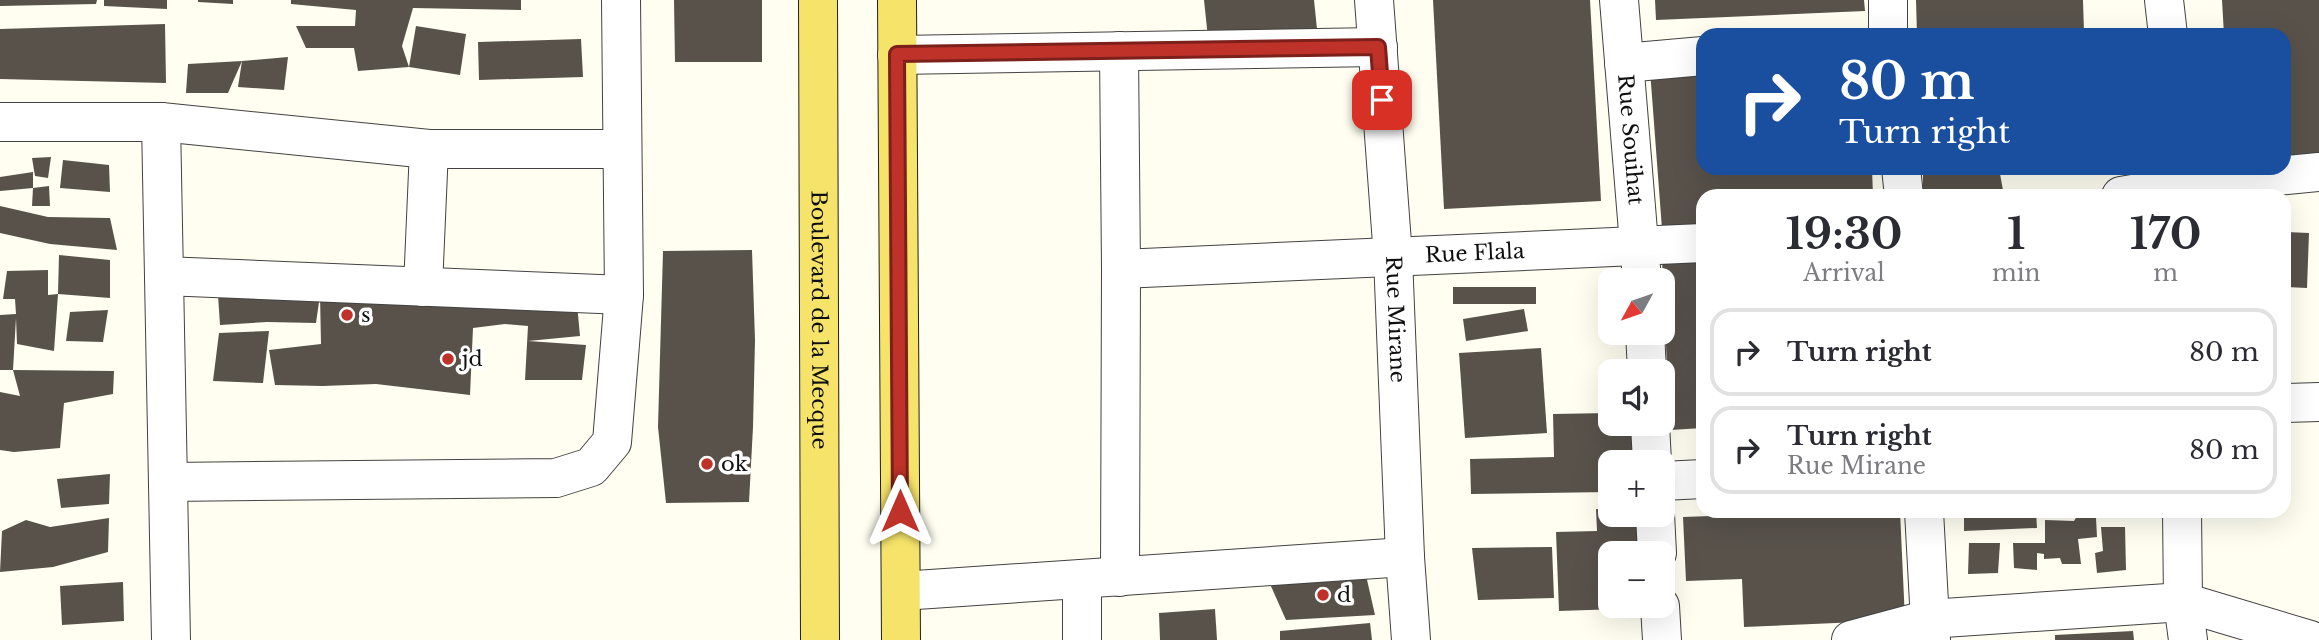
<!DOCTYPE html>
<html lang="en">
<head>
<meta charset="utf-8">
<style>
	:root { --surface:#fff; --page:#f2f2f3; --text:#2b2b33; --muted:#7c7c81; --line:#e1e1e2 }
	body { margin:0; font-family:"Libre Baskerville",serif; background:var(--page); color:var(--text); height:100vh; display:flex; flex-direction:column; font-size:26px; white-space:nowrap }
	* { box-sizing:border-box; margin:0 }
	p { font-size:23px; color:var(--muted) }
	.icon { flex:none; width:38px; height:38px; fill:none; stroke:currentColor; stroke-width:2; stroke-linecap:round; stroke-linejoin:round }
	.map { position:relative; flex:1; overflow:hidden }
	.details { position:absolute; left:1696px; top:189px; width:595px; height:329px; display:flex; flex-direction:column; background:var(--surface); border-radius:21px; box-shadow:0 7px 28px #0002 }
	.details>* { flex:none }
	.banner { position:absolute; left:1696px; top:28px; width:595px; height:147px; border-radius:21px; box-shadow:0 7px 28px #0002; background:#1a4fa0; color:#fff; overflow:hidden }
	.needle { width:46px; rotate:230deg }
	.tools { position:absolute; left:1598px; top:268px; display:grid; gap:14px }
	.tools a { display:grid; place-items:center; width:77px; height:77px; border-radius:14px; background:var(--surface); box-shadow:0 7px 28px #0002; font-size:35px }
	.pin { position:absolute; display:grid; place-items:center; width:60px; height:60px; color:#fff; margin:-30px; border-radius:14px; box-shadow:0 4px 10px #0006 }
	.me { position:absolute; width:77px; margin:-38px; rotate:0deg; stroke-linejoin:round; filter:drop-shadow(0 0 5px #0008) }
	.turn { display:flex; align-items:center; gap:24px; height:147px; padding:0 28px; font-size:32px }
	.turn .icon { width:91px; height:91px; stroke-width:2.5 }
	.turn b { display:block; font-size:49px; line-height:60px }
	.eta { display:flex; justify-content:space-evenly; align-items:center; height:119px; text-align:center }
	.eta b { font-size:42px; font-weight:700; line-height:49px }
	ul { padding:0; list-style:none }
	li { display:flex; align-items:center; gap:21px; height:88px; margin:0 14px 10px; padding:0 14px; border:4px solid var(--line); border-radius:21px }
	li div { flex:1 }
	li b { display:block; font-size:26px }
	li em { font-style:normal }
	.map>svg:first-child { display:block }
</style>
</head>
<body>
<div class="map">
<svg width="2319" height="640" viewBox="0 0 2319 640">
	<rect width="100%" height="100%" fill="#fffef1"/>
	<g fill="#58524b">
		<path d="M0,0H97L96,4L0,6Z"/>
		<path d="M104,0H167V9L104,6Z"/>
		<path d="M198,0H233V4L198,2Z"/>
		<path d="M291,0H521V10L413,8L402,46L409,67L358,71L354,48H306L296,26H355L356,10L291,4Z"/>
		<path d="M674,0H762V62H675Z"/>
		<path d="M1204,0H1314L1317,29L1208,38Z"/>
		<path d="M1433,0H1590L1601,201L1444,209Z"/>
		<path d="M1655,0H1864L1865,11L1656,20Z"/>
		<path d="M1916,0H2083L2084,33L1917,35Z"/>
		<path d="M2222,0H2319V168L2284,170V35H2224Z"/>
		<path d="M165,24L166,83L0,79V29Z"/>
		<path d="M416,26L466,34L460,75L409,67Z"/>
		<path d="M581,39L583,77L479,80L478,42Z"/>
		<path d="M288,57L284,90L238,87L242,61Z"/>
		<path d="M242,61L228,93H186L188,64Z"/>
		<path d="M1703,66V168H1872L1873,196H1703V227L1662,229L1650,70Z"/>
		<path d="M51,157L48,178L35,176L32,158Z"/>
		<path d="M63,160L109,165L110,192L60,188Z"/>
		<path d="M1923,168H2078V172L2000,174L2003,190L1923,192Z"/>
		<path d="M33,172V188L0,191V177Z"/>
		<path d="M49,186L50,206H32L33,188Z"/>
		<path d="M0,206L48,217L110,218L117,250L50,244L0,233Z"/>
		<path d="M2284,232L2309,233L2307,288L2284,287Z"/>
		<path d="M752,250L755,340L753,427L749,502L666,503L658,427L663,251Z"/>
		<path d="M59,255L110,260V298L58,294L54,351L17,344L16,318L13,370H0V315L16,314L15,299H3L7,271L48,270V295L58,294Z"/>
		<path d="M1703,258V428L1670,430L1662,260Z"/>
		<rect x="1453" y="287" width="83" height="17"/>
		<path d="M576,293L580,336L528,341L586,345L582,380H525L528,326L505,324L473,328L470,395L376,384L323,386L275,385L269,350L321,344L320,295Z"/>
		<path d="M218,295H320L316,323L267,322L220,325Z"/>
		<path d="M1524,309L1528,331L1466,341L1463,319Z"/>
		<path d="M108,310L103,342L66,341L70,312Z"/>
		<path d="M269,331L263,383L213,381L219,333Z"/>
		<path d="M1541,348L1547,433L1465,438L1459,353Z"/>
		<path d="M13,370L114,371L113,394L64,403L60,448L14,452L0,450V392L20,396Z"/>
		<path d="M1610,413V424H1632V462H1610V492L1471,494L1470,459L1554,457L1553,414Z"/>
		<path d="M110,474L109,504L61,508L57,479Z"/>
		<path d="M1596,509H1610V514H1641L1642,553H1610V606H1648V608L1559,611L1556,532L1597,531Z"/>
		<path d="M1738,511H1900L1905,620L1744,627L1742,579L1686,581L1683,517L1739,515Z"/>
		<path d="M1964,511H2036L2037,528L1964,531Z"/>
		<path d="M2077,516L2096,518L2097,537L2078,539L2081,564H2062L2060,558L2044,559V554L2037,553V570L2014,568L2013,543H2045V520L2074,521Z"/>
		<path d="M109,518L108,552L53,567L0,572L2,531L26,520L50,527Z"/>
		<path d="M2101,527H2125L2126,570L2097,573L2095,553L2103,551Z"/>
		<path d="M1969,543H2000L1998,573L1968,574Z"/>
		<path d="M1552,547L1554,598L1478,600L1472,548Z"/>
		<path d="M1365,571L1375,615L1286,620L1266,575Z"/>
		<path d="M123,582L124,621L62,625L60,586Z"/>
		<path d="M1215,609L1217,640H1160L1159,613Z"/>
		<path d="M1370,623L1372,640H1280V631Z"/>
		<path d="M2133,631L2134,640H2055V635Z"/>
	</g>
	<g fill="none" stroke-linecap="round" stroke-linejoin="round">
		<defs>
			<g id="minor">
				<path id="s1" d="M1374,0L1393,257L1405,557L1411,640"/>
				<path id="s2" d="M1619,0L1642,280"/>
				<path d="M1888,0V35"/>
				<path d="M2164,0L2168,35"/>
				<path d="M1119,51L1121,269L1120,577"/>
				<path d="M897,55L1378,47"/>
				<path d="M1624,63L1703,56"/>
				<path d="M0,122H161L429,149H621"/>
				<path d="M161,122L171,640"/>
				<path d="M1901,168L1904,196"/>
				<path d="M2121,196L2185,185L2319,172"/>
				<path id="s3" d="M1121,269L1703,243"/>
				<path d="M164,276L624,295"/>
				<path d="M423,287L429,149"/>
				<path d="M1645,332L1647,371"/>
				<path d="M2284,403L2319,402"/>
				<path d="M1650,424L1652,462"/>
				<path d="M1662,481L1703,479"/>
				<path d="M168,482L556,478L591,467L612,442L624,295L621,0"/>
				<path d="M1924,511L1931,640"/>
				<path d="M2182,511L2183,602L2188,640"/>
				<path d="M1655,514L1657,553"/>
				<path d="M1082,579V640"/>
				<path d="M901,591L1405,557"/>
				<path d="M1660,606L1662,640"/>
				<path d="M1851,640L1929,619L2183,602L2310,640"/>
			</g>
			<g id="major">
				<path id="s4" d="M818,0L820,640"/>
				<path d="M897,0L901,640"/>
			</g>
		</defs>
		<use href="#minor" stroke="#424242" stroke-width="40"/>
		<use href="#major" stroke="#202020" stroke-width="40"/>
		<use href="#minor" stroke="#fff" stroke-width="38"/>
		<use href="#major" stroke="#f6e36a" stroke-width="38"/>
	</g>
	<g fill="none" stroke-linecap="round" stroke-linejoin="round">
		<defs>
			<path id="route" d="M900,511L897,54L1378,47L1382,100"/>
		</defs>
		<use href="#route" stroke="#7c201b" stroke-width="18"/>
		<use href="#route" stroke="#be3229" stroke-width="12"/>
	</g>
	<g fill="#be3229" stroke="#fff" stroke-width="2.5">
		<circle cx="347" cy="315" r="7"/>
		<circle cx="448" cy="359" r="7"/>
		<circle cx="707" cy="464" r="7"/>
		<circle cx="1323" cy="595" r="7"/>
	</g>
	<g text-anchor="middle" stroke-width="7" stroke-linejoin="round" paint-order="stroke">
		<g font-size="21" fill="#0f0f0f" stroke="#fff">
			<text dy="7" stroke="none"><textPath href="#s2" startOffset="140">Rue Souihat</textPath></text>
			<text dy="7" stroke="none"><textPath href="#s3" startOffset="354">Rue Flala</textPath></text>
			<text dy="7" stroke="none"><textPath href="#s4" startOffset="320">Boulevard de la Mecque</textPath></text>
			<text dy="7" stroke="none"><textPath href="#s1" startOffset="320">Rue Mirane</textPath></text>
		</g>
		<g font-size="21" fill="#0f0f0f" stroke="#fff" text-anchor="start">
			<text x="361" y="322">s</text>
			<text x="462" y="366">jd</text>
			<text x="721" y="471">ok</text>
			<text x="1337" y="602">d</text>
		</g>
	</g>
</svg>
<div class="tools">
<a><svg class="needle" viewBox="-14 -14 28 28"><path d="M0-13l5 13h-10z" fill="#e53935"/><path d="M0 13l5-13h-10z" fill="#7c7c81"/></svg></a>
<a><svg class="icon" aria-label="sound" viewBox="0 0 24 24"><path d="M4 9h4l5-4v14l-5-4H4zM17 9q2 3 0 6"/></svg></a>
<a>+</a>
<a>−</a>
</div>
<div class="pin" style="left:1382px;top:100px;background:#d93025"><svg class="icon" aria-label="arrive" viewBox="0 0 24 24"><path d="M6 21V4h12l-3 4 3 4H6"/></svg></div>
<svg class="me" style="left:900px;top:511px" viewBox="-20 -20 40 40"><path d="M0-17L14 15 0 8-14 15z" fill="#be3229" stroke="#fff" stroke-width="4"/></svg>
<div class="banner">
<div class="turn"><svg class="icon" aria-label="right" viewBox="0 0 24 24"><path d="M7 20v-9h11M14 6l5 5-5 5"/></svg><div><b>80 m</b>Turn right</div></div>
</div>
<section class="details">
<div class="eta">
<div><b>19:30</b><p>Arrival</p></div>
<div><b>1</b><p>min</p></div>
<div><b>170</b><p>m</p></div>
</div>
<ul>
<li><svg class="icon" aria-label="right" viewBox="0 0 24 24"><path d="M7 20v-9h11M14 6l5 5-5 5"/></svg><div><b>Turn right</b></div><em>80 m</em></li>
<li><svg class="icon" aria-label="right" viewBox="0 0 24 24"><path d="M7 20v-9h11M14 6l5 5-5 5"/></svg><div><b>Turn right</b><p>Rue Mirane</p></div><em>80 m</em></li>
</ul>
</section>
</div>
</body>
</html>
